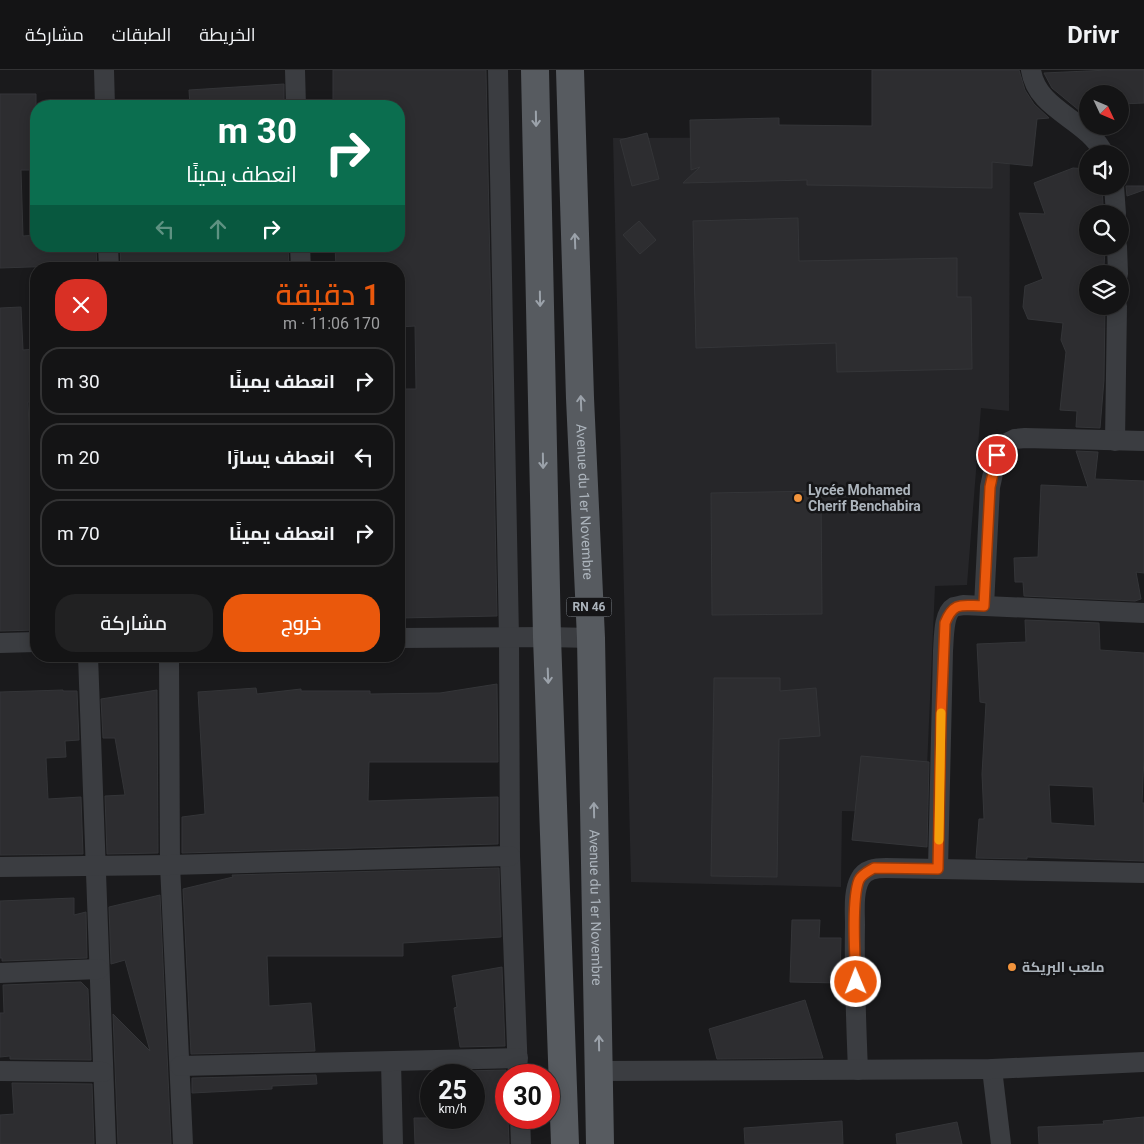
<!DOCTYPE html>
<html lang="ar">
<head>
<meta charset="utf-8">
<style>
	:root { --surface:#141415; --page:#212122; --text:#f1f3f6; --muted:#9d9ea0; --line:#333334; --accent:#ea580c }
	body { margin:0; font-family:Roboto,Cairo,sans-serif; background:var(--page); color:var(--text); direction:rtl; height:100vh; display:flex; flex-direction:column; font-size:19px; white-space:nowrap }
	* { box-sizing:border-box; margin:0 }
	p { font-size:16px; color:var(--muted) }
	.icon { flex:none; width:28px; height:28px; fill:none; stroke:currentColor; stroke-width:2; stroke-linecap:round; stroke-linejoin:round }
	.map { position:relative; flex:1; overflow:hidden; direction:ltr }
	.panel { position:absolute; left:30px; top:192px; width:375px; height:400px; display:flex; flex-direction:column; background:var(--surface); border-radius:20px; box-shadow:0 2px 12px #0003,0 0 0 1px var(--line); direction:rtl }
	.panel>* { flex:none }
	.guide { position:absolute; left:30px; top:30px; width:375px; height:152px; border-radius:20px; box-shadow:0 2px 12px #0003,0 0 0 1px var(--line); direction:rtl; background:#0b6e4f; color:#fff; overflow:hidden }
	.needle { width:32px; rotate:134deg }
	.buttons { position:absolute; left:1079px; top:15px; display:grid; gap:10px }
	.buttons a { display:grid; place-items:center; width:50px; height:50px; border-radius:50%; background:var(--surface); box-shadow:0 2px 12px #0003,0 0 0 1px var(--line); font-size:25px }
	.speed { position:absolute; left:420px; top:994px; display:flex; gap:10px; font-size:25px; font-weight:700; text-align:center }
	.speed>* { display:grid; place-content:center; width:65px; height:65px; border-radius:50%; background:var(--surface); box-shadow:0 2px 12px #0003,0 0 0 1px var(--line); line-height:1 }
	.speed small { font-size:12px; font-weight:400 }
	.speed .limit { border:8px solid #d22; background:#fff; color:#111 }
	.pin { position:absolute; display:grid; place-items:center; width:42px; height:42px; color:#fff; margin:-21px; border:2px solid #fff; border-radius:50%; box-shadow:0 1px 5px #0007 }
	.me { position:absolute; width:55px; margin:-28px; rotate:359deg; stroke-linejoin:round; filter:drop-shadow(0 0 4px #0008) }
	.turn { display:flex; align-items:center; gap:18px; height:105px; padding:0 25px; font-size:22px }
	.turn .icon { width:65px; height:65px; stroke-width:2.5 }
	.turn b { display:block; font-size:35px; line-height:42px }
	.lanes { display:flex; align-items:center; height:48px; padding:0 25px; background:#0003; justify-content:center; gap:25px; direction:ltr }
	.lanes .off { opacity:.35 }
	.round { display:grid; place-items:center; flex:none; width:52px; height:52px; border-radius:20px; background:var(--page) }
	.summary { display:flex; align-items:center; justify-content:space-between; height:85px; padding:0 25px }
	h1 { font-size:30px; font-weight:600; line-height:38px; color:var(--accent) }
	.action { display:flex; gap:10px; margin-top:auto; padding:10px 25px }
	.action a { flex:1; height:58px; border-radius:20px; background:var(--accent); color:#fff; font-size:20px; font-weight:600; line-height:58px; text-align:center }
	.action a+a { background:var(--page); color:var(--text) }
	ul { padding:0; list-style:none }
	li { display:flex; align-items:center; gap:15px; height:68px; margin:0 10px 8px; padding:0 15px; border:2px solid var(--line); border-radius:20px }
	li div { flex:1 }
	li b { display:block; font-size:19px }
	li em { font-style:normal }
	header { display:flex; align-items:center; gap:30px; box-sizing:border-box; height:70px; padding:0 25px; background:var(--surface); border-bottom:1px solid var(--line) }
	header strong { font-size:24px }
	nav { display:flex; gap:28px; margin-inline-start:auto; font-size:18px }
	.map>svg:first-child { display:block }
</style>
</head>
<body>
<header>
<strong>Drivr</strong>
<nav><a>الخريطة</a><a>الطبقات</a><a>مشاركة</a></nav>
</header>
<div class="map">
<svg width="1144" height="1074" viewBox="0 0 1144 1074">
	<rect width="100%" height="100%" fill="#1a1a1c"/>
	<path fill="#262629" d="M1010,67L1009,341L981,338L967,515L935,516L925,743L842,741L841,817L631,812L613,68Z"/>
	<g fill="#2d2d30" stroke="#343538" fill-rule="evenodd">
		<path d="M333,0H486L497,546L399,548V319H416L415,256L399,257V198H336L335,176H399V36H333Z"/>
		<path d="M872,0H1019L1025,20L1034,34L1049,48L1037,49L1032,96L992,92V118L807,115V110L683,113L700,97L691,100L690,50L779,48V55L872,56Z"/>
		<path d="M1109,0H1144V33L1120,34V24H1088V46H1086L1052,18L1044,3Z"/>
		<path d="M284,14V36H190L189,20Z"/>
		<path d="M0,24H36V76H34V100H21L23,166L36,165V176H96L97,199H59V196L0,198Z"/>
		<path d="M647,63L659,109L632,116L620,70Z"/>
		<path d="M1073,98L1088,99V116H1102L1103,135L1099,137V144H1088V176L1105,179L1104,197L1106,204H1088V236H1105L1104,310L1100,358L1076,357L1077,341L1060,340L1066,282L1061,270L1063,253L1028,249L1023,237L1025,216L1043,209L1019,143L1045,144L1034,113Z"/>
		<path d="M1126,116H1144V120L1127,126Z"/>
		<path d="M798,148L799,191L957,188V227H971L972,299L837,302L836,273L696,278L693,151Z"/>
		<path d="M639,151L656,170L640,184L623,165Z"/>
		<path d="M120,176H288L289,199H121Z"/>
		<path d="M21,237L23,280L36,279V331L28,332L30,380L36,379V560L0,561V238Z"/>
		<path d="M1076,381L1098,382L1095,409L1144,411V503L1136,502L1141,529L1135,531L1024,526L1023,512H1015L1014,488L1038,487L1041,415L1088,417Z"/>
		<path d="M821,421L822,544L712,545L711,423Z"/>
		<path d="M1025,550L1099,553L1100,580L1144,583V687L1142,733H1144V791L1027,787V789L976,788L979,749H984L982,704L986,633L980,632L977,574L1026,572ZM1049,715L1093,717L1095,756L1051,753Z"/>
		<path d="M714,608H780V621L816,618L820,666L779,669L777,807L711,806Z"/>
		<path d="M497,614L498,692H369L368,731L498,727V774L182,783V747L205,744L198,622L256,618L257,624L301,619V621H370V624L440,623Z"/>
		<path d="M63,620V621H77L79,670L65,671L66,687L46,688L48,729L81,727L83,784L0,785V622Z"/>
		<path d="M157,620L158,783L107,784L105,726L125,725L115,668H103L101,629Z"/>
		<path d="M861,686L929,692L927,777L852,770Z"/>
		<path d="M499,798L501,867L403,873V886H267L269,936L311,933L315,981L191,984L183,819L233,807L232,805Z"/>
		<path d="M160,825L171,1074H118L113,944L150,981L125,890L111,894L109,837Z"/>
		<path d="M74,828V845L86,842L87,888L2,891V888H0V831Z"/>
		<path d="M792,850H820L819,868H841L840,913L790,912Z"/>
		<path d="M502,897L505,976L460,977L454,938L457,937L452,906Z"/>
		<path d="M81,912L88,919L91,990L10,989V986L0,987V943H4L3,915Z"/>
		<path d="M805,930L823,988L717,989L709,959Z"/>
		<path d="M506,1000V1048H508L509,1074H415L414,1048H474V1005H464V1001Z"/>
		<path d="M316,1005L317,1014L272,1016V1019L192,1023V1008Z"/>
		<path d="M12,1013L92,1014L94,1074H0V1045L14,1044Z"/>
		<path d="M1144,1047V1074H1039L1038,1057L1104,1054L1103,1051Z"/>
		<path d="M842,1051L843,1074H745L744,1058Z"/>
		<path d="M957,1052L962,1074H897L896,1064Z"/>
	</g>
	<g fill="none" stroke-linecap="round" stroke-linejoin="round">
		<g stroke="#3b3d41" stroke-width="20">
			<path d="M104,0L105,36"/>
			<path d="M295,0L296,36"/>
			<path d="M498,0L509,568L510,786L518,1005"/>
			<path d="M1031,0C1037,41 1088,49 1104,84"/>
			<path d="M1114,116L1116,144"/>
			<path d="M108,176L109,199"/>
			<path d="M300,176L301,199"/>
			<path d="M1117,176L1118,204"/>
			<path d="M1115,371L1117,236"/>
			<path d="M984,536L990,417L997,385L1005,374L1015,369L1025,368L1144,371"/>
			<path d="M399,568L547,567L591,568"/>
			<path d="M0,573L36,572"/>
			<path d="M88,586L106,1074"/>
			<path d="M169,586L170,795L183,1074"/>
			<path d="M0,797L170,795L510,786"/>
			<path d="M938,799L943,581C944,570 943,543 954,537C957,536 960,536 963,535L1144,543"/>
			<path d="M0,903L99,899"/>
			<path d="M391,992L393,1074"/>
			<path d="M180,996L518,988"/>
			<path d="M992,999L1001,1074"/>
			<path d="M858,1000C856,952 854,903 855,855C855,841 853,822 860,809C865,799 876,798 886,798L1144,803"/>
			<path d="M0,1001L103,1002"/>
			<path d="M599,1001L992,999L1144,992"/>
			<path d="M520,1048L521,1074"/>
		</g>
		<g stroke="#575b60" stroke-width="28">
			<path d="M535,0L547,567L565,1074"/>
			<path id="s1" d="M570,0L580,328L591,568L600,1074"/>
		</g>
	</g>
	<defs><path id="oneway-shaft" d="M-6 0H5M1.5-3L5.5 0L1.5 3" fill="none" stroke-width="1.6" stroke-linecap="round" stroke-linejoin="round" transform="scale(1.25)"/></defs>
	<g stroke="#9ba2aa">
		<use href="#oneway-shaft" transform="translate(536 49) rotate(89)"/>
		<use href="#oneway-shaft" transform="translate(575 171) rotate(-92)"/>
		<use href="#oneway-shaft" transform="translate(540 229) rotate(89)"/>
		<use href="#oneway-shaft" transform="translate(581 333) rotate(-92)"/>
		<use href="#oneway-shaft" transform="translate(543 391) rotate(89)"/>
		<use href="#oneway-shaft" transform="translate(548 606) rotate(88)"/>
		<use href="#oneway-shaft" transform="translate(594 740) rotate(-91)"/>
		<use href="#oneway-shaft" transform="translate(599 973) rotate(-91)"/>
	</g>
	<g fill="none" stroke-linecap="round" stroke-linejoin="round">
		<defs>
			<path id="route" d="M856,912C855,889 851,829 859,810C862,804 869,801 874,798L938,799L941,648L945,553C954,530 963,536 984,536L990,417L997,385"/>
		</defs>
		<use href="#route" stroke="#983908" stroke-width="12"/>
		<use href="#route" stroke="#ea580c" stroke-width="9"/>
		<path stroke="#f59e0b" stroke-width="9" d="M939,770L941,643"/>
	</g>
	<g fill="#f2943c" stroke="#151517" stroke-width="2">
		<circle cx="798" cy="428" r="5"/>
		<circle cx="1012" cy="897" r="5"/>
	</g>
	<g text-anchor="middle" stroke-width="5" stroke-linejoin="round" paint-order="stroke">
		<rect fill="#151517" stroke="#7f848a" stroke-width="1" x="566.5" y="527.5" width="45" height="19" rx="4"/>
		<g font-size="12" font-weight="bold" fill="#acb4bc">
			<text x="589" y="541">RN 46</text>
		</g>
		<g font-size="14" font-weight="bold" fill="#acb4bc" stroke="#151517" text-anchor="start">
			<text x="808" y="425">Lycée Mohamed<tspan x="808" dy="16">Cherif Benchabira</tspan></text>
			<text x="1022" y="902">ملعب البريكة</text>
		</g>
		<g font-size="14" fill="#acb4bc" stroke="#151517">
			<text dy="5" stroke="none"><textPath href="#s1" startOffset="432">Avenue du 1er Novembre</textPath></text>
			<text dy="5" stroke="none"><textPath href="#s1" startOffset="838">Avenue du 1er Novembre</textPath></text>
		</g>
	</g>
</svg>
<div class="buttons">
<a><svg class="needle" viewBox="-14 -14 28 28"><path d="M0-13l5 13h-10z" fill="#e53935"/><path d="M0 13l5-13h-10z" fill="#9d9ea0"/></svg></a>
<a><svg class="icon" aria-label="sound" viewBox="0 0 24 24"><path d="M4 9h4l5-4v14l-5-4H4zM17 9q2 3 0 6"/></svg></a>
<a><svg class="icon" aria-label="search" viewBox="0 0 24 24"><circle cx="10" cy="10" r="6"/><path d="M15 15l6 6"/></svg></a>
<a><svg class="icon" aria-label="layers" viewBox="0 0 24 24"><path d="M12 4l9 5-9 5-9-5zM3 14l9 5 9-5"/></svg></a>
</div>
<div class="speed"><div>25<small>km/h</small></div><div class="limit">30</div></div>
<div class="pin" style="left:997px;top:385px;background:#d93025"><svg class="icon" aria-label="arrive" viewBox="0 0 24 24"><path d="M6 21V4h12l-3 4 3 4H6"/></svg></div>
<svg class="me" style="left:856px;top:912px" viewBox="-20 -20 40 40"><circle r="17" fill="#ea580c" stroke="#fff" stroke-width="3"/><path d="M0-11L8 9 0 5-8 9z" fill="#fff"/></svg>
<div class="guide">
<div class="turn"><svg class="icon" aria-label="right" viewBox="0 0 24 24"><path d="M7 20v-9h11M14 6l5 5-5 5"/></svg><div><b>30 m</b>انعطف يمينًا</div></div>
<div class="lanes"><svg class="icon off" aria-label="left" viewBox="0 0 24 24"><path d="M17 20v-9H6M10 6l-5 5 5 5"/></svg><svg class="icon off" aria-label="ahead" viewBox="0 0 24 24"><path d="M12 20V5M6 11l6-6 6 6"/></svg><svg class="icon" aria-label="right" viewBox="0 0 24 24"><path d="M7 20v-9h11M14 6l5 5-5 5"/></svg></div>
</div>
<section class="panel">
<div class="summary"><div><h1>1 دقيقة</h1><p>170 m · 11:06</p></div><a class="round" style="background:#d93025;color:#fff"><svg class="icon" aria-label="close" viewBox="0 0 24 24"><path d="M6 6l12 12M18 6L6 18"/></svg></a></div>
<ul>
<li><svg class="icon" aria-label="right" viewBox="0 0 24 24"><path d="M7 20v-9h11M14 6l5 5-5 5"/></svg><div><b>انعطف يمينًا</b></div><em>30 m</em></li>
<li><svg class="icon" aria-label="left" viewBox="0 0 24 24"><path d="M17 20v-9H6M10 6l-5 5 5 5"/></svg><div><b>انعطف يسارًا</b></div><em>20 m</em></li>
<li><svg class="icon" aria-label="right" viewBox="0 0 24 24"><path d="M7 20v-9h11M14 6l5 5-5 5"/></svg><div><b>انعطف يمينًا</b></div><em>70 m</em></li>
</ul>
<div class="action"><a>خروج</a><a>مشاركة</a></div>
</section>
</div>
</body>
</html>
